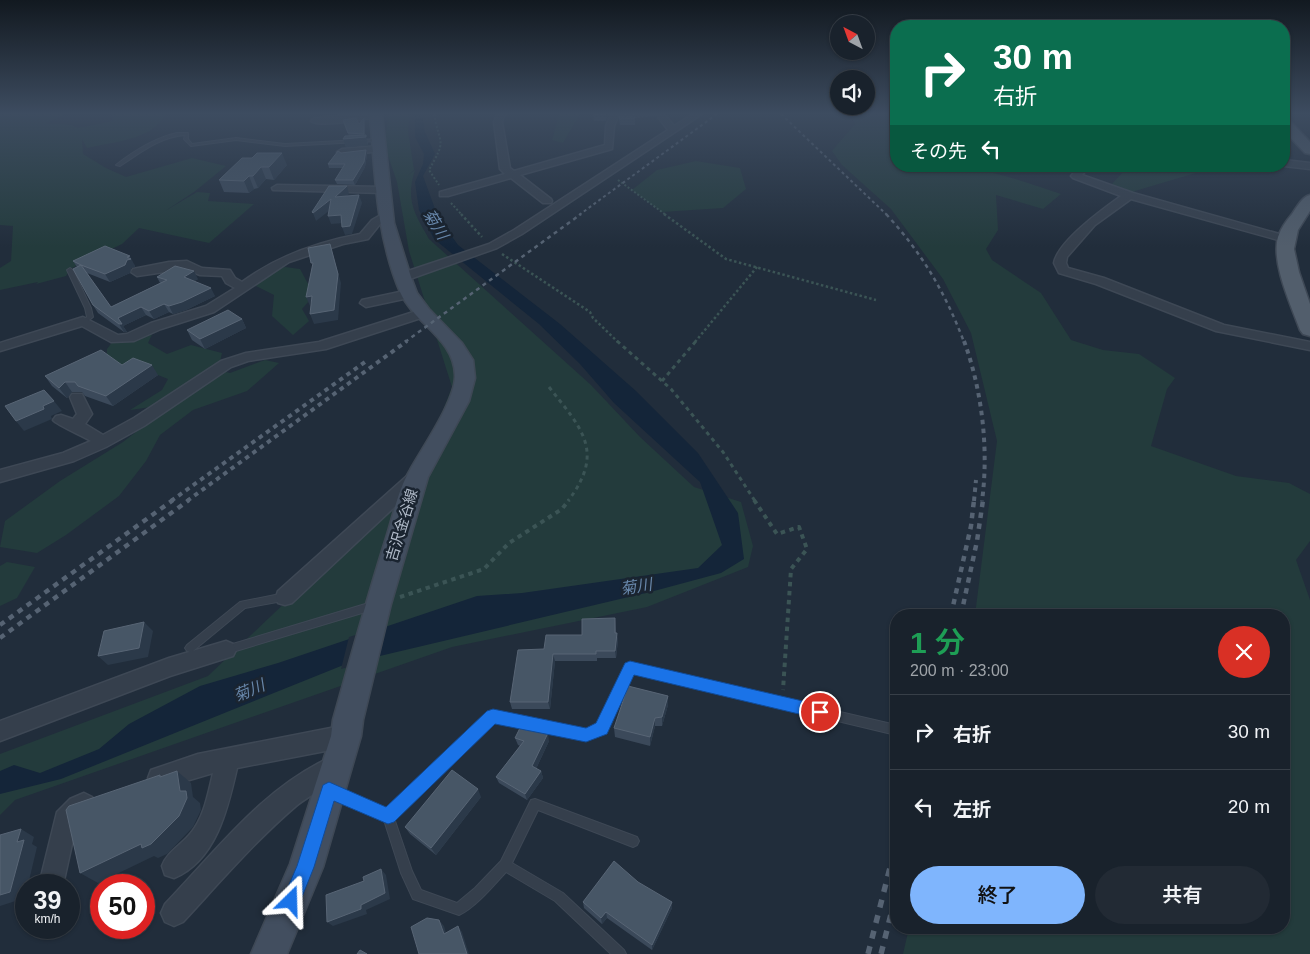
<!DOCTYPE html>
<html lang="ja">
<head>
<meta charset="utf-8">
<style>
	:root { --surface:#19222c; --page:#222a34; --text:#f1f3f6; --muted:#9fa4a9; --line:#373f48; --accent:#7fb5fd }
	body { margin:0; font-family:Helvetica,"Noto Sans JP",sans-serif; background:var(--page); color:var(--text); height:100vh; display:flex; flex-direction:column; font-size:19px; white-space:nowrap }
	* { box-sizing:border-box; margin:0 }
	p { font-size:16px; color:var(--muted) }
	.icon { flex:none; width:28px; height:28px; fill:none; stroke:currentColor; stroke-width:2; stroke-linecap:round; stroke-linejoin:round }
	.map { position:relative; flex:1; overflow:hidden }
	.side { position:absolute; left:890px; top:609px; width:400px; height:325px; display:flex; flex-direction:column; background:var(--surface); border-radius:20px; box-shadow:0 1px 4px #0004,0 0 0 1px var(--line) }
	.side>* { flex:none }
	.top-card { position:absolute; left:890px; top:20px; width:400px; height:152px; border-radius:20px; box-shadow:0 1px 4px #0004,0 0 0 1px var(--line); background:#0b6e4f; color:#fff; overflow:hidden }
	.needle { width:32px; rotate:319deg }
	.controls { position:absolute; left:830px; top:15px; display:grid; gap:10px }
	.controls a { display:grid; place-items:center; width:45px; height:45px; border-radius:50%; background:var(--surface); box-shadow:0 1px 4px #0004,0 0 0 1px var(--line); font-size:25px }
	.speed { position:absolute; left:15px; top:874px; display:flex; gap:10px; font-size:25px; font-weight:700; text-align:center }
	.speed>* { display:grid; place-content:center; width:65px; height:65px; border-radius:50%; background:var(--surface); box-shadow:0 1px 4px #0004,0 0 0 1px var(--line); line-height:1 }
	.speed small { font-size:12px; font-weight:400 }
	.speed .limit { border:8px solid #d22; background:#fff; color:#111 }
	.pin { position:absolute; display:grid; place-items:center; width:42px; height:42px; color:#fff; margin:-21px; border:2px solid #fff; border-radius:50%; box-shadow:0 1px 5px #0007 }
	.me { position:absolute; width:55px; margin:-28px; rotate:22deg; stroke-linejoin:round; filter:drop-shadow(0 0 4px #0008) }
	.turn { display:flex; align-items:center; gap:18px; height:105px; padding:0 20px; font-size:22px }
	.turn .icon { width:65px; height:65px; stroke-width:2.5 }
	.turn b { display:block; font-size:35px; line-height:42px }
	.then { display:flex; align-items:center; height:48px; padding:0 20px; background:#0003; gap:10px; font-size:19px }
	.round { display:grid; place-items:center; flex:none; width:52px; height:52px; border-radius:26px; background:var(--page) }
	.head { display:flex; align-items:center; justify-content:space-between; height:85px; padding:0 20px }
	h1 { font-size:30px; font-weight:600; line-height:38px; color:#1e9e55 }
	.button { display:flex; gap:10px; margin-top:auto; padding:10px 20px }
	.button a { flex:1; height:58px; border-radius:30px; background:var(--accent); color:#111; font-size:20px; font-weight:600; line-height:58px; text-align:center }
	.button a+a { background:var(--page); color:var(--text) }
	ul { padding:0; list-style:none }
	li { display:flex; align-items:center; gap:15px; height:75px; padding:0 20px; border-top:1px solid var(--line) }
	li div { flex:1 }
	li b { display:block; font-size:19px }
	li em { font-style:normal }
	.map>svg:first-child { display:block }
</style>
</head>
<body>
<div class="map">
<svg width="1310" height="954" viewBox="0 0 1310 954">
	<rect width="100%" height="100%" fill="#212d3b"/>
	<g fill="#233b3c">
		<path d="M0,114H65L47,123L71,125L78,128L113,121L112,115L108,114H165C154,140 112,142 87,148L82,139L83,154L106,168L126,177L192,158L226,166L194,192L165,211L197,192L210,193L208,201L254,204L209,243L139,228L122,244L70,269L66,276L36,284L38,282L0,290V268L11,261L13,226L0,225Z"/>
		<path d="M389,114H410L408,131L414,170L408,175L415,170C405,201 415,214 429,239L591,385L640,437L694,487L741,502L753,546L748,567L647,607L452,647L15,800L0,815V754L208,676L417,477L452,387L409,251L397,182L384,144Z"/>
		<path d="M559,114H580L563,143L552,140Z"/>
		<path d="M851,114H896V166C915,166 935,165 954,166C991,170 1026,182 1061,194L1043,209L996,195L998,230L986,249L992,260L1041,293L1071,340L1103,350L1139,354L1175,378L1167,389L1151,446L1236,476L1289,483L1310,494V541L1296,560L1310,600V954H903L909,928H1284V615H975L997,441L971,333L943,279L891,209L842,165L832,151L855,124Z"/>
		<path d="M696,161L740,168L746,189L723,208L662,212L632,190L657,170Z"/>
		<path d="M1129,166H1216V167L1135,191L1131,194L1109,187Z"/>
		<path d="M285,267L300,269L314,295L302,309L309,321L293,335L272,316L274,295L256,286C264,275 273,271 285,267Z"/>
		<path d="M156,326L148,343L167,354L191,345L222,353L218,370L230,373L265,360L279,363L247,391L193,410L160,435L146,461L119,496L66,535L37,553L0,547L5,521L60,481L123,442L172,404L130,410L162,390L168,379L158,375L136,371L107,360V349L113,341Z"/>
		<path d="M7,562L35,567L17,598L0,606V566Z"/>
	</g>
	<path fill="#142539" d="M415,114H422L425,132L435,154L423,176L438,217L458,245L560,324L636,391L698,453L738,513L744,559L721,573L654,591L346,664L61,779L0,794V771L14,765L40,773L99,749L129,724L200,686L278,663L477,596L522,593L698,568L722,545L700,482L614,403L580,364L539,324L434,239L419,210L415,182L423,164L424,154L415,137Z"/>
	<path fill="#212d3b" d="M387,625L379,659L341,669L349,637Z"/>
	<g fill="none" stroke-linecap="round" stroke-linejoin="round">
		<defs>
			<g id="service">
				<path d="M177,133H188V139L192,144L236,138L285,144L378,139L380,140L378,141L285,146L236,140L191,146L184,139L185,135C159,137 140,153 120,166L116,165C134,151 154,138 177,133Z"/>
				<path d="M70,268L73,270L91,308L93,317L84,324L81,322L87,317L85,308L67,270Z"/>
				<path d="M285,593L288,594L289,597L288,600L245,608L193,651L190,652L187,651L185,648L187,645L240,602Z"/>
				<path d="M372,602L375,603L376,606L375,609L372,610L226,654L223,653L221,650L223,647L226,646Z"/>
				<path d="M630,663L896,725V735L633,672L606,732L586,740L495,721L394,818L412,871L421,890L457,903L475,888L501,861L531,800L535,799L637,837L639,841L637,845L633,847L538,810L512,863L563,893L624,950L626,954H611L555,901L506,872C494,885 475,908 459,915L413,899L401,873L384,820L331,797L330,793L331,789L335,788L387,810L490,713L493,711L586,730L599,725L627,664Z"/>
			</g>
			<g id="minor">
				<path d="M362,114H380L376,117C362,119 321,128 311,121L315,118Z"/>
				<path d="M497,114H505L502,122L510,168L514,171L605,145L606,126L611,114H619L614,126L612,149L520,175L551,199L552,201L551,203H543L511,178L448,196H440V192L505,174L500,169L494,122Z"/>
				<path d="M656,114H664L674,126L693,114H702L522,234L497,248L407,280H399L397,277L399,274L489,244L514,230L668,130Z"/>
				<path d="M379,146L384,149L382,151L342,155L337,152L342,149Z"/>
				<path d="M1284,160L1310,163V169L1284,166Z"/>
				<path d="M1080,166H1090L1082,175L1133,193L1290,237L1292,239L1290,241H1282L1131,199L1095,225L1067,257L1066,263L1068,268L1104,278L1224,325L1310,342V350L1216,331L1096,284L1059,273L1054,263C1058,241 1103,209 1121,196L1073,178L1071,176Z"/>
				<path d="M277,185L384,187L389,190L384,193L273,190L272,188Z"/>
				<path d="M386,212L391,215L380,224L368,239L343,244L289,262L214,312L161,329L134,341L111,342L82,326L0,351V343L83,317L118,335L127,334L151,323L206,306L235,288L226,283L222,276L200,275L185,269L137,276L131,272L133,269L169,262L187,261L202,268L230,270L235,278L242,282C277,256 318,242 360,234L372,220Z"/>
				<path d="M409,290L415,294L413,297L366,307L360,303L362,300Z"/>
				<path d="M423,309L427,310L429,313L427,316L326,349L248,361L231,367L144,426L106,447L74,461L0,482V470L63,453L91,441C83,436 57,425 53,420L56,416L61,415L73,419L77,414L70,397L72,394H82L92,414L85,424L103,435L134,418L221,361L246,353L319,342Z"/>
				<path d="M415,472L421,474L423,478L421,482L292,603L285,605L278,603L276,597L278,591L409,474Z"/>
				<path d="M226,641L233,644L236,650L233,656L170,676L0,741V721L169,658Z"/>
				<path d="M346,725L354,729L357,736L354,743L346,747L237,768C228,808 216,861 174,878L165,875L162,866C167,852 180,846 190,834C204,818 208,794 213,773L159,789L151,786L148,778L151,770L198,754Z"/>
				<path d="M336,755L344,758L347,766C341,781 310,794 296,806C255,841 220,882 183,922L174,926L165,922L161,913L165,904C216,851 266,784 336,755Z"/>
				<path d="M84,793L92,797L96,805L92,813L85,816L76,826L63,885H39L57,812L70,799Z"/>
			</g>
			<path id="secondary" d="M370,114H382L394,223L411,277L417,293L429,309L462,343L473,360L475,378L469,401L428,477L391,604L363,720L361,736L323,867L287,954H251L290,864L331,736L333,720C350,659 367,598 386,538C393,516 398,490 410,470C422,448 456,400 455,375C454,338 414,324 400,292C376,236 375,174 370,114Z"/>
			<g id="primary">
				<path d="M1284,119L1289,120L1310,142V154L1305,153L1284,131Z"/>
				<path d="M1310,195V211L1298,230L1294,249L1299,272L1310,304V336L1303,334L1300,330C1291,305 1271,263 1278,237C1281,228 1286,221 1292,214C1297,207 1302,197 1310,195Z"/>
			</g>
		</defs>
		<use href="#service" stroke="#3e4855" stroke-width="2"/>
		<use href="#minor" stroke="#3e4855" stroke-width="3"/>
		<use href="#secondary" stroke="#3e4855" stroke-width="3"/>
		<use href="#primary" stroke="#3e4855" stroke-width="3"/>
		<g stroke="#3b5455" stroke-width="2" stroke-dasharray="2 2" stroke-linecap="butt">
			<path d="M434,114C440,147 447,138 429,170L439,185"/>
			<path d="M618,180L666,215"/>
			<path d="M451,203L462,215"/>
		</g>
		<g stroke="#3b5455" stroke-width="2.5" stroke-dasharray="2.5 2.5" stroke-linecap="butt">
			<path d="M461,214L482,237"/>
			<path d="M664,214L726,259L876,300"/>
			<path d="M502,254L590,312L593,318L618,342"/>
			<path d="M695,342L757,267"/>
		</g>
		<g stroke="#3b5455" stroke-width="3" stroke-dasharray="4 4" stroke-linecap="butt">
			<path d="M617,341L671,389L723,452L755,501"/>
			<path d="M662,381L696,341"/>
			<path d="M549,387C581,428 606,451 568,501"/>
		</g>
		<g stroke="#3b5455" stroke-width="4" stroke-dasharray="4.5 4.5" stroke-linecap="butt">
			<path d="M754,500L777,534L799,527L807,549L791,569L783,690"/>
			<path d="M400,597L484,569L509,543L562,509L569,500"/>
		</g>
		<use href="#service" fill="#353f4c" fill-rule="evenodd"/>
		<use href="#minor" fill="#353f4c" fill-rule="evenodd"/>
		<use href="#secondary" fill="#424e5f" fill-rule="evenodd"/>
		<use href="#primary" fill="#525e6c" fill-rule="evenodd"/>
		<g stroke="#566373" stroke-width="2" stroke-dasharray="3 3" stroke-linecap="butt">
			<path d="M781,114L887,215"/>
			<path d="M579,215L717,114"/>
		</g>
		<g stroke="#566373" stroke-width="2.5" stroke-dasharray="4 4" stroke-linecap="butt">
			<path d="M886,214C922,253 945,292 964,342"/>
			<path d="M405,342L581,214"/>
		</g>
		<g stroke="#566373" stroke-width="4" stroke-dasharray="4.5 4.5" stroke-linecap="butt">
			<path d="M964,341C982,390 989,449 982,501"/>
			<path d="M171,501L365,362"/>
			<path d="M187,501L407,341"/>
			<path d="M974,501L976,480"/>
		</g>
		<g stroke="#566373" stroke-width="4.5" stroke-dasharray="5.5 5.5" stroke-linecap="butt">
			<path d="M951,615L971,526L974,500"/>
			<path d="M961,615L977,541L983,500"/>
			<path d="M0,625L173,500"/>
			<path d="M0,638L189,500"/>
		</g>
		<g stroke="#566373" stroke-width="5.5" stroke-dasharray="8 8" stroke-linecap="butt">
			<path d="M868,954L896,844"/>
			<path d="M881,954L896,894"/>
		</g>
	</g>
	<g fill="#3b495a">
		<path d="M593,114H610L606,121H594Z"/>
		<path d="M618,114H656V116L635,118V125H620L619,120Z"/>
		<path d="M364,118L365,122V135L368,143V145L346,147L343,139L349,136L344,124H359Z"/>
		<path d="M341,153L367,154L365,167L355,185L337,184L335,180L343,168H329L328,164Z"/>
		<path d="M242,158L287,165L274,180L266,179L258,188L254,189L249,193L224,192L219,180Z"/>
		<path d="M73,261L134,264L135,267L131,268L130,273L110,282L87,273L111,307L160,283L157,277L198,279L194,281L215,296L186,310L173,314L169,312L154,319L146,315L123,326L127,332H124L98,313L93,305L77,267Z"/>
		<path d="M242,319L246,328L205,349L192,340L187,330Z"/>
		<path d="M122,365L158,375L113,406L85,396L82,392H72L67,398L52,386L45,376Z"/>
		<path d="M615,618L616,633L618,640L616,658H597V661H555L550,709H512L510,702L544,649L582,635Z"/>
		<path d="M668,696V705L662,726H655L650,746L615,737L614,728Z"/>
		<path d="M515,738L549,741L536,769L541,771L543,778L527,800L499,783L496,777L520,746L518,745Z"/>
		<path d="M481,797L436,855L410,834L405,827Z"/>
		<path d="M583,902H672V908L652,950L607,918L602,924L584,908Z"/>
	</g>
	<g fill="#2b3949">
		<path d="M606,114H610L606,121Z"/>
		<path d="M364,118L365,122V137L366,135L368,145L346,147L343,139L365,137L364,134Z"/>
		<path d="M366,150L367,154L365,167L355,185L353,180Z"/>
		<path d="M282,153L287,165L274,180L269,167Z"/>
		<path d="M261,167L266,179L258,188L253,176Z"/>
		<path d="M249,176L254,189L249,193L244,181Z"/>
		<path d="M347,186L349,194L337,205L335,197Z"/>
		<path d="M359,195L362,203L352,234L345,235L342,227Z"/>
		<path d="M331,199L334,207L316,221L313,213Z"/>
		<path d="M341,215L344,223L331,224L328,216Z"/>
		<path d="M330,244L341,283L338,320L314,324L310,314Z"/>
		<path d="M130,256L134,264L135,267L131,268L130,273L110,282L105,274L127,257Z"/>
		<path d="M194,271L198,279L188,285L184,277Z"/>
		<path d="M211,288L215,296L186,310L173,314L169,306Z"/>
		<path d="M312,296L310,306L306,297Z"/>
		<path d="M164,304L169,312L154,319L149,311Z"/>
		<path d="M141,307L146,315L123,326L127,332H124L119,324L118,318Z"/>
		<path d="M242,319L246,328L205,349L200,339Z"/>
		<path d="M152,365L158,375L113,406L106,396Z"/>
		<path d="M65,382L72,392L67,398L59,388Z"/>
		<path d="M54,401L62,411L51,416L52,419L24,431L16,421L43,406Z"/>
		<path d="M144,622L153,631L148,657L108,665L98,656Z"/>
		<path d="M617,633L618,640L616,658L615,651Z"/>
		<path d="M553,654L555,661L550,709L548,702Z"/>
		<path d="M668,696V705L662,726V717Z"/>
		<path d="M655,718V726L650,746V737Z"/>
		<path d="M548,733L549,741L534,773L532,766Z"/>
		<path d="M177,771L191,783L193,797L200,803L201,810L193,827L167,854L158,858L154,856L98,883L80,873L180,791Z"/>
		<path d="M541,771L543,778L527,800L525,794Z"/>
		<path d="M478,789L481,797L436,855L431,848Z"/>
		<path d="M21,829L34,837L32,844L37,847L28,885H26V891L25,898L0,906V895Z"/>
		<path d="M381,869L386,875L390,899L366,910L367,914L333,926L327,922L361,905Z"/>
		<path d="M672,902V908L652,950V945Z"/>
		<path d="M606,912L607,918L602,924L601,918Z"/>
		<path d="M439,920L444,926L448,940L444,934Z"/>
		<path d="M458,926L462,932L469,954H467Z"/>
	</g>
	<g fill="#475666" stroke="#586575">
		<path d="M594,114H606L594,115Z"/>
		<path d="M618,114H634L635,118L620,119Z"/>
		<path d="M356,118L359,124L364,118V134L348,133L343,120Z"/>
		<path d="M366,135V137L343,139L345,136Z"/>
		<path d="M366,150L364,162L353,180H335L345,164H328L338,151L341,153Z"/>
		<path d="M257,153H282L269,167H261L253,176H249L244,181L219,180L242,158H252Z"/>
		<path d="M329,186H347L335,197L359,195L350,226L342,227L341,215L328,216L331,199L313,213L312,212Z"/>
		<path d="M330,244L338,274L334,310L310,314L312,296L306,297L313,263H311L308,248Z"/>
		<path d="M105,246L130,256L127,257L131,259L127,260L125,265L105,274L81,265L111,307L167,280L157,277L175,266L194,271L184,277L211,288L182,302L169,306L164,304L149,311L141,307L118,318L122,324H119L93,305L73,269L81,265L73,261Z"/>
		<path d="M228,310L242,319L200,339L187,330Z"/>
		<path d="M101,350L122,365L133,358L152,365L106,396L78,386L75,382H65L59,388L45,376Z"/>
		<path d="M44,390L54,401L43,406L44,409L16,421L5,406Z"/>
		<path d="M615,618V633H617L615,651H596V654H553L548,702H510L518,650L544,649L546,635H582V619Z"/>
		<path d="M144,622L139,648L98,656L104,631Z"/>
		<path d="M628,686L668,696L662,717L655,718L650,737L614,728Z"/>
		<path d="M522,724L548,733L532,766L541,771L525,794L496,777L524,741L515,738Z"/>
		<path d="M452,770L478,789L431,848L405,827Z"/>
		<path d="M177,771L180,791H186L187,798L179,816L151,844L142,848L141,844L80,873L66,810L69,806L160,775V777Z"/>
		<path d="M21,829L17,842L24,840L10,892L0,895V835Z"/>
		<path d="M614,861L638,882L672,902L652,945L606,912L601,918L583,902Z"/>
		<path d="M381,869L385,893L361,905V909L327,922L326,895L364,881L363,877Z"/>
		<path d="M427,918L439,920L444,934L458,926L467,954H419L411,927Z"/>
		<path d="M360,950L367,954H357Z"/>
	</g>
	<linearGradient id="sky" x2="0" y2="1"><stop stop-color="#121920"/><stop offset="0.46" stop-color="#3d4c60"/><stop offset="1" stop-color="#3d4c60" stop-opacity="0"/></linearGradient>
	<rect width="1310" height="247" fill="url(#sky)"/>
	<path fill="#1a73e8" stroke="#114b97" d="M630,661L820,705L826,707L828,712L826,717L820,719L634,675L607,734L586,742L495,724L394,822L388,824L334,801L314,867L298,907L291,910L285,907L282,901L297,866L323,785L329,782L386,807L487,711L493,709L586,728L596,723L625,663Z"/>
	<g text-anchor="middle" stroke-width="5" stroke-linejoin="round" paint-order="stroke">
		<g font-size="15" fill="#b0bac8" stroke="#1a2430">
			<text transform="translate(402 525) rotate(-73)" y="5">吉沢金谷線</text>
		</g>
		<g font-size="16" font-style="italic" fill="#6786a9" stroke="#1a2430">
			<text transform="translate(436 224) rotate(58)" y="6">菊川</text>
			<text transform="translate(636 586) rotate(-9)" y="6">菊川</text>
			<text transform="translate(249 690) rotate(-23)" y="6">菊川</text>
		</g>
	</g>
</svg>
<div class="controls">
<a><svg class="needle" viewBox="-14 -14 28 28"><path d="M0-13l5 13h-10z" fill="#e53935"/><path d="M0 13l5-13h-10z" fill="#9fa4a9"/></svg></a>
<a><svg class="icon" aria-label="sound" viewBox="0 0 24 24"><path d="M4 9h4l5-4v14l-5-4H4zM17 9q2 3 0 6"/></svg></a>
</div>
<div class="speed"><div>39<small>km/h</small></div><div class="limit">50</div></div>
<div class="pin" style="left:820px;top:712px;background:#d93025"><svg class="icon" aria-label="arrive" viewBox="0 0 24 24"><path d="M6 21V4h12l-3 4 3 4H6"/></svg></div>
<svg class="me" style="left:291px;top:901px" viewBox="-20 -20 40 40"><path d="M0-17L14 15 0 8-14 15z" fill="#1a73e8" stroke="#fff" stroke-width="4"/></svg>
<div class="top-card">
<div class="turn"><svg class="icon" aria-label="right" viewBox="0 0 24 24"><path d="M7 20v-9h11M14 6l5 5-5 5"/></svg><div><b>30 m</b>右折</div></div>
<div class="then">その先<svg class="icon" aria-label="left" viewBox="0 0 24 24"><path d="M17 20v-9H6M10 6l-5 5 5 5"/></svg></div>
</div>
<section class="side">
<div class="head"><div><h1>1 分</h1><p>200 m · 23:00</p></div><a class="round" style="background:#d93025;color:#fff"><svg class="icon" aria-label="close" viewBox="0 0 24 24"><path d="M6 6l12 12M18 6L6 18"/></svg></a></div>
<ul>
<li><svg class="icon" aria-label="right" viewBox="0 0 24 24"><path d="M7 20v-9h11M14 6l5 5-5 5"/></svg><div><b>右折</b></div><em>30 m</em></li>
<li><svg class="icon" aria-label="left" viewBox="0 0 24 24"><path d="M17 20v-9H6M10 6l-5 5 5 5"/></svg><div><b>左折</b></div><em>20 m</em></li>
</ul>
<div class="button"><a>終了</a><a>共有</a></div>
</section>
</div>
</body>
</html>
